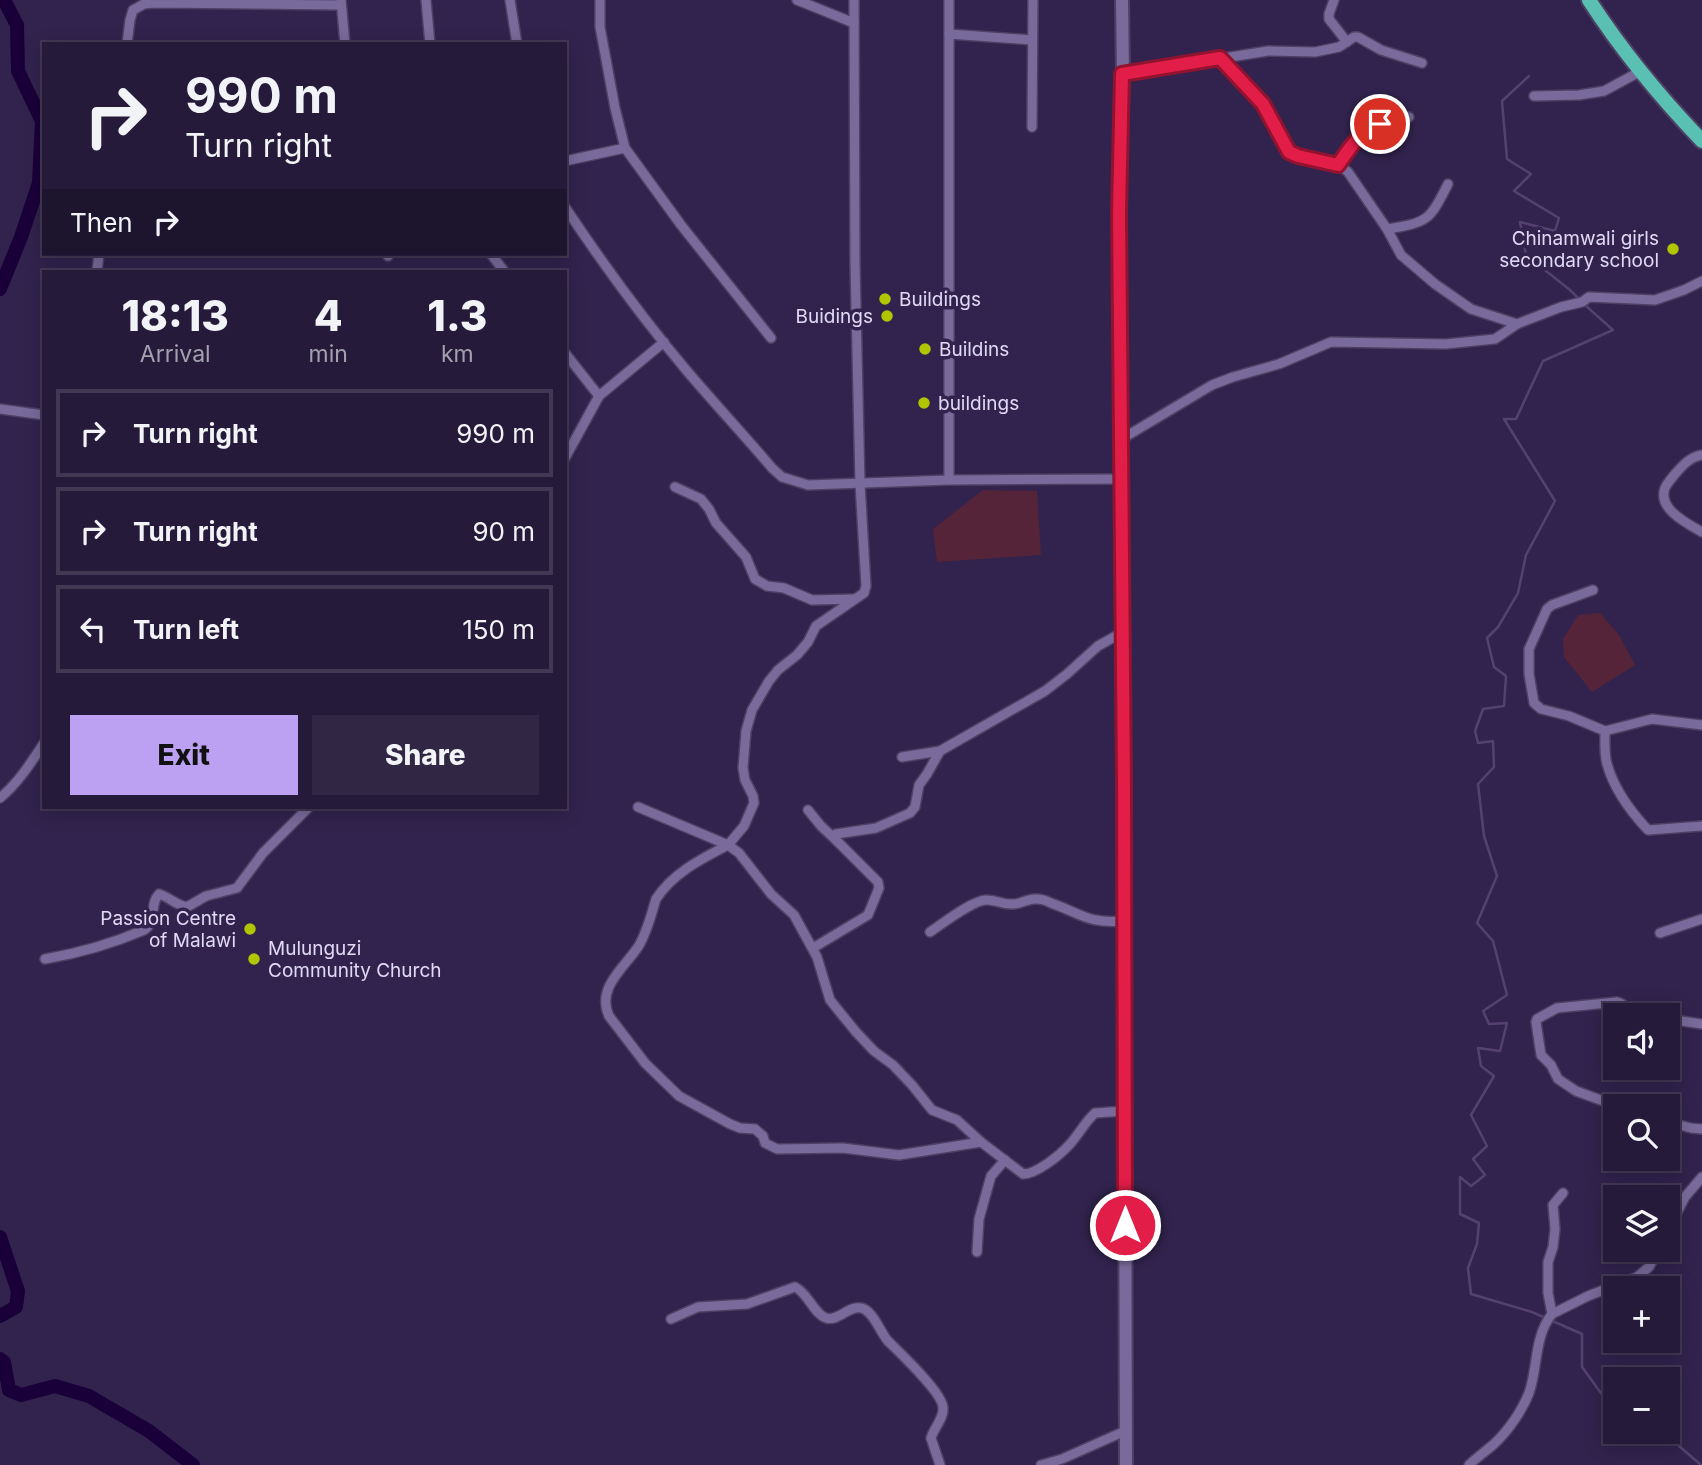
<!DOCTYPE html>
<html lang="en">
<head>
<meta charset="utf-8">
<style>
	:root { --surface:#251a3a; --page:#312745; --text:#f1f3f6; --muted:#a3a1af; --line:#423854; --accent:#bca0f2 }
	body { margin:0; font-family:Inter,sans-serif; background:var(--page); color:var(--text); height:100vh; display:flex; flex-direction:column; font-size:26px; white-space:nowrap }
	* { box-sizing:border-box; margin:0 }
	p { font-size:23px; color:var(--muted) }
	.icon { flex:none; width:38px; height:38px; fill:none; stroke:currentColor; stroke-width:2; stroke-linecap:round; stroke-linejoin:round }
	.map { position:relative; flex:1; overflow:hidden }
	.sheet { position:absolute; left:42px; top:270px; width:525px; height:539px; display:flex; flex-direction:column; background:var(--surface); border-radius:0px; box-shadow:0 4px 18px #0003,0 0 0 2px var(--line) }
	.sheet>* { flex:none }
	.guide { position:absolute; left:42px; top:42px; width:525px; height:214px; border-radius:0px; box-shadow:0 4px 18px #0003,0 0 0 2px var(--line); background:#251a3a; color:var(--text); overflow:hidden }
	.buttons { position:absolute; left:1603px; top:1003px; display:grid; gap:14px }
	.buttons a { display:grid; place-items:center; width:77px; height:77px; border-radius:0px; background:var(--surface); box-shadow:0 4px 18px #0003,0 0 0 2px var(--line); font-size:35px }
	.pin { position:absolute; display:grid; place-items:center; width:60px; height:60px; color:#fff; margin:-30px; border:4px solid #fff; border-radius:50%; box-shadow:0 2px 7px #0007 }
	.me { position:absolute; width:77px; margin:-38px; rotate:0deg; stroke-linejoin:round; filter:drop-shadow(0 0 5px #0008) }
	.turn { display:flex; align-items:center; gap:24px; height:147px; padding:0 28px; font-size:32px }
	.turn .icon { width:91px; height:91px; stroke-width:2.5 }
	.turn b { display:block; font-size:49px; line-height:60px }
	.then { display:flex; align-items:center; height:66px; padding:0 28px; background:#0003; gap:14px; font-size:26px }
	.eta { display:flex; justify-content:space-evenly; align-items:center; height:119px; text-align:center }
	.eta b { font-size:42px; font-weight:800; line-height:49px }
	.primary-button { display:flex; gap:14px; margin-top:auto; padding:14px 28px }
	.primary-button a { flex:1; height:80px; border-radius:0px; background:var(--accent); color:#111; font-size:28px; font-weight:800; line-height:80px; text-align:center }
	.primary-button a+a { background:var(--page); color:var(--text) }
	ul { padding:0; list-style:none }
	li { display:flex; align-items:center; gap:21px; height:88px; margin:0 14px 10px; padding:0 14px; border:4px solid var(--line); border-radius:0px }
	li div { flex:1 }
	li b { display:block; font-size:26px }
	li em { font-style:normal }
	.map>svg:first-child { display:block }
</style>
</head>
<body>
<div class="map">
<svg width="1702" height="1465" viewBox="0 0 1702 1465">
	<rect width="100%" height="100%" fill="#31234d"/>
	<g fill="#552438">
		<path d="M983,490L1037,491L1041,555L937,562L933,529Z"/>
		<path d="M1600,613L1619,635L1635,665L1592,692L1564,657L1563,639L1578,615Z"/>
	</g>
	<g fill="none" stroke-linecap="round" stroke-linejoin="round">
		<g stroke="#554171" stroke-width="2.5">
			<path d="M1529,76L1502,101L1507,159L1531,174L1514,191L1559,218L1555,231L1520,222L1526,255L1570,290L1580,300"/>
			<path d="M1585,305L1613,330L1543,361L1516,419H1504L1555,501L1526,555L1518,593L1498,627L1487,638L1494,667L1506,676L1504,706L1483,709L1475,731L1478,743L1493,741L1494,767L1478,784L1484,836L1497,876L1477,923L1493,941L1507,995L1483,1011L1489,1024L1507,1023L1500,1051L1478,1048L1481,1066L1494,1076L1471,1115L1487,1146L1473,1159L1485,1175L1471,1186L1460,1177V1214L1479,1223L1477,1244L1468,1268L1471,1294L1532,1312L1582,1334V1367L1606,1400L1615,1403"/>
			<path d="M1668,1420L1678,1423L1679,1446L1701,1465"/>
		</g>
		<g stroke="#1a0039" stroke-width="14">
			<path d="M0,289L21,237L39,183L42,121L18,71L17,25L4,0"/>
			<path d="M0,1237L18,1291L16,1307L0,1316"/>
			<path d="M0,1359L4,1362L9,1390L21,1395L55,1386L89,1396L149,1431L193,1465"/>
		</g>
		<defs>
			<g id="minor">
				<path d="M341,0L345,44"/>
				<path d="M426,0L430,44"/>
				<path d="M510,0L517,44"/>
				<path d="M600,0V27L615,108L625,148L681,225L771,338"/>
				<path d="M797,0L854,23"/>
				<path d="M854,0L855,263L860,484L866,586L864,593L816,626L808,642L797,655L778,670L769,681L752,710L746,731L743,768L745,780L753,796L754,803L744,826L728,845L739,853L771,894L794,915L817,957L830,1000L856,1032L874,1051L893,1065L912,1085L932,1110L957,1120L981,1142L1023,1174C1037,1174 1060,1155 1070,1144C1079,1134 1085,1122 1095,1113L1125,1111"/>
				<path d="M1334,0L1329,14V19L1347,42"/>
				<path d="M949,34L1032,40"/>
				<path d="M127,44L130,20L133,10L144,4L154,3L340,5"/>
				<path d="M1221,58L1263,104L1289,152L1298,156L1343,168L1348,172L1387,229L1401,255L1435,284L1471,309L1517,324L1561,307L1582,302L1589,297L1655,300L1684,290L1702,281"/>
				<path d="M1123,74L1268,51L1315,52L1339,47L1354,37H1358L1381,50L1422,63"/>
				<path d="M1534,96L1579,95L1604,91L1641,71"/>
				<path d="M1032,127L1033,0"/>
				<path d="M565,161L625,148"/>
				<path d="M1338,165C1344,156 1350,145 1358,138C1371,124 1392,121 1409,117"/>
				<path d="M565,207C603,264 643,319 687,371C715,404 744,435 772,468L782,477L808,485L949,480L1120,479"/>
				<path d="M1387,229C1429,222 1429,221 1448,184"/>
				<path d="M387,254L388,256"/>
				<path d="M491,254L504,271"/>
				<path d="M97,271L99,254"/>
				<path d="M565,353L599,396L664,342"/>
				<path d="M0,409L44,415"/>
				<path d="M1120,440L1212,385L1233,377L1279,364L1331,342L1446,344L1495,339L1517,324"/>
				<path d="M1702,455C1690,457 1683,465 1675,474C1672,478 1667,483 1665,488C1657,509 1688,524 1702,532"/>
				<path d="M565,458L599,396"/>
				<path d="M949,480V0"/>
				<path d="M675,487L701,499L709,509L716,523L746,557L755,579L767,586L784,588L812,600L854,599"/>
				<path d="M1593,590L1552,605L1547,609L1529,649V674L1534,703L1541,709L1569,716L1605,731L1652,719L1702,725"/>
				<path d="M1605,731C1605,742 1604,753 1607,764C1614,789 1631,812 1648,830L1702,826"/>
				<path d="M902,757L940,751L1045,691L1067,674L1098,646L1123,632"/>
				<path d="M0,798C18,783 31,763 44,743"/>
				<path d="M638,807L728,845"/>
				<path d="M808,810L821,826L836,840"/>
				<path d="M728,845C701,859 673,873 656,899C651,915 647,933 638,947C624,968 596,988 609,1016L645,1063L679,1096L730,1124L740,1128L755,1129L763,1136L765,1143L777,1149L843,1148L899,1155L981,1142"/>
				<path d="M930,932C942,924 974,899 987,900C996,900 1004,905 1014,904C1019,904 1024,901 1029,900C1036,898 1045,900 1051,903C1082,914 1088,924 1124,921"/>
				<path d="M1660,933L1702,919"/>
				<path d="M813,948L868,915L879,888L878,882L836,840V834L876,828L910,813L915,807L919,785L927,774L940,751"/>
				<path d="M45,959C80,953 111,944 144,930C159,920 148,906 159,894C169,897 176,905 187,907L206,896L237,888L263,853L309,807"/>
				<path d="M1668,1019L1702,1024"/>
				<path d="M1617,1106L1576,1091L1558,1079L1551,1065L1541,1055L1536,1022L1537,1019L1557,1008L1617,1002C1626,1003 1627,1013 1638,1015"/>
				<path d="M1668,1122L1691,1128L1702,1129"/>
				<path d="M1668,1230L1685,1197L1702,1177"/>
				<path d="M977,1252L979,1219L991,1176L1005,1160"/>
				<path d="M1552,1314L1548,1293V1262L1553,1247L1555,1229L1553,1205L1563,1193"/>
				<path d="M671,1319L698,1307L747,1304L795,1287C808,1293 814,1314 826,1318C838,1322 849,1305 861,1308C873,1310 880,1332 888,1341C900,1353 943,1393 943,1408C944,1418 934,1428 931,1438L940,1465"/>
				<path d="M1041,1465L1062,1459L1125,1431"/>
				<path d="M1469,1465C1477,1457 1486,1451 1494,1444C1508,1431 1522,1411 1529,1393C1538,1368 1534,1336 1552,1314L1588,1296L1637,1277L1649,1267L1658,1250"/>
			</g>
			<path id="secondary" d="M1122,0L1123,74L1119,212L1124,811L1126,1465"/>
			<path id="trunk" d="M1589,0C1622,51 1660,97 1702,141"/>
		</defs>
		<use href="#minor" stroke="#4d4064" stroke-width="12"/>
		<use href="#secondary" stroke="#4d4064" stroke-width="16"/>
		<use href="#trunk" stroke="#4d4064" stroke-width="18"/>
		<use href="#minor" stroke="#786a9a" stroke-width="9"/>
		<use href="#secondary" stroke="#786a9a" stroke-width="12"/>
		<use href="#trunk" stroke="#5ac0b4" stroke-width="14"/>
	</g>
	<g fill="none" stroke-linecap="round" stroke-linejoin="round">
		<defs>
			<path id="route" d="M1125,1225L1124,783L1119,212L1122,74L1220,58L1263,104L1289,152L1298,156L1338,165C1351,146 1358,134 1380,124"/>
		</defs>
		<use href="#route" stroke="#92132f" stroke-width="18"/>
		<use href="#route" stroke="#e11d48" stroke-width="12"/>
	</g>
	<g fill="#b1c500" stroke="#31234d" stroke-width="2.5">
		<circle cx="1673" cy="249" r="7"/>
		<circle cx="885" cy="299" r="7"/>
		<circle cx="887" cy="316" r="7"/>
		<circle cx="925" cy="349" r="7"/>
		<circle cx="924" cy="403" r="7"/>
		<circle cx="250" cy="929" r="7"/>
		<circle cx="254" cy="959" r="7"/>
	</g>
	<g text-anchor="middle" stroke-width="7" stroke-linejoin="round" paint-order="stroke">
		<g font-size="19" fill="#e0d9f4" stroke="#31234d" text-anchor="start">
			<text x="1659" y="245" text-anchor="end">Chinamwali girls<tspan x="1659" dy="22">secondary school</tspan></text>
			<text x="899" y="306">Buildings</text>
			<text x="873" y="323" text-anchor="end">Buidings</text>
			<text x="939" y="356">Buildins</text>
			<text x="938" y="410">buildings</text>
			<text x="236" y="925" text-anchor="end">Passion Centre<tspan x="236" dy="22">of Malawi</tspan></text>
			<text x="268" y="955">Mulunguzi<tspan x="268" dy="22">Community Church</tspan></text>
		</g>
	</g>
</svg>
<div class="buttons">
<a><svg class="icon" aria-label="sound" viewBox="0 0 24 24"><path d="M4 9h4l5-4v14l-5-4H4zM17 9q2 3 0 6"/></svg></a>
<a><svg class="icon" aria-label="search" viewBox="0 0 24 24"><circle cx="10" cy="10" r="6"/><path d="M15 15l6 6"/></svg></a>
<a><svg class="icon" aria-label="layers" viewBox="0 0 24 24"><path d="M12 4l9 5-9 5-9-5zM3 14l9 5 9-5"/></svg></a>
<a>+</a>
<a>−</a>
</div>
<div class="pin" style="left:1380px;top:124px;background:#d93025"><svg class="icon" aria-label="arrive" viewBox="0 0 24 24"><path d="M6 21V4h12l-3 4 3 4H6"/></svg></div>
<svg class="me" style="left:1125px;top:1225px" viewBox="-20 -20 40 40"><circle r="17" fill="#e11d48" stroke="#fff" stroke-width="3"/><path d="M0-11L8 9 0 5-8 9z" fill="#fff"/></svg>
<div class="guide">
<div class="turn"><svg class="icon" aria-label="right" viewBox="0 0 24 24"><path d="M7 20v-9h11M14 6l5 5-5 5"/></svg><div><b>990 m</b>Turn right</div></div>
<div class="then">Then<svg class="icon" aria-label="right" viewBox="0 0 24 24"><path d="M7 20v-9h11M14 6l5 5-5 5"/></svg></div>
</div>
<section class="sheet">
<div class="eta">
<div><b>18:13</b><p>Arrival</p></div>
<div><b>4</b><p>min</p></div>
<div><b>1.3</b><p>km</p></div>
</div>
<ul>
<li><svg class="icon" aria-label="right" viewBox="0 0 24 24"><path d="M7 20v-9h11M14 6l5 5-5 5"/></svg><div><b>Turn right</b></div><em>990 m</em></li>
<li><svg class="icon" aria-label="right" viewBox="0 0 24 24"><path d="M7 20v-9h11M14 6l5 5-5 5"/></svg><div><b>Turn right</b></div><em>90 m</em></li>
<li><svg class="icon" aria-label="left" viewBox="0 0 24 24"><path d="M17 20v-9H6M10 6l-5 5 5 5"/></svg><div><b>Turn left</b></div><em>150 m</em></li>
</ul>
<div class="primary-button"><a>Exit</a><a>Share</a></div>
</section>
</div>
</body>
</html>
